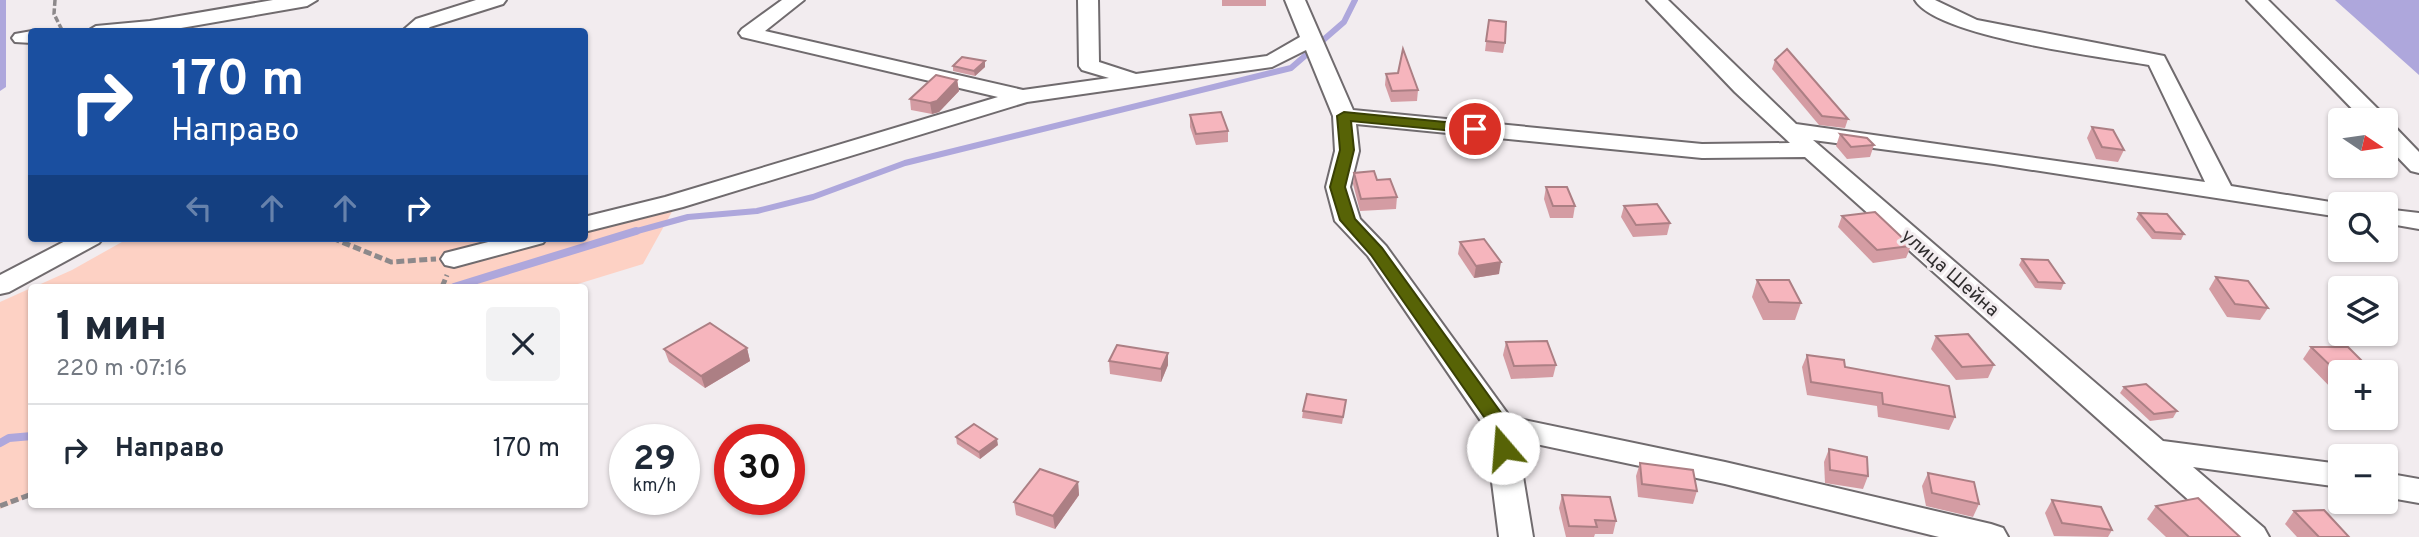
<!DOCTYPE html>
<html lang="ru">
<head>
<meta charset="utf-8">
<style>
	:root { --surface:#fff; --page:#f2f2f3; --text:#1f2937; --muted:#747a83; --line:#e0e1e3 }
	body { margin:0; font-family:Overpass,sans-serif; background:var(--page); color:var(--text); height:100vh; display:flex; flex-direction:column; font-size:26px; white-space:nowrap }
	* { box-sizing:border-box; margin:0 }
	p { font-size:23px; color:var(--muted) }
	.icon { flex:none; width:38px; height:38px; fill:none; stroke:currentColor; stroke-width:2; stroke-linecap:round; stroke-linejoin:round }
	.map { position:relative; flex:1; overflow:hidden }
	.sheet { position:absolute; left:28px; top:284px; width:560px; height:224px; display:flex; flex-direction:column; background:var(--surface); border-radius:7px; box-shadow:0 2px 5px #0004 }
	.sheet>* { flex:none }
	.hud { position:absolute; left:28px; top:28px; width:560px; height:214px; border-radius:7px; box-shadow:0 2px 5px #0004; background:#1a4fa0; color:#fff; overflow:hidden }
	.needle { width:46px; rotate:103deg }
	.fabs { position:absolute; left:2328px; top:108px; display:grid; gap:14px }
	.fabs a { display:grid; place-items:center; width:70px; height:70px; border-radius:7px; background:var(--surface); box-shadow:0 2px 5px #0004; font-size:35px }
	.speed { position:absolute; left:609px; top:424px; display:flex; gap:14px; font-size:35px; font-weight:700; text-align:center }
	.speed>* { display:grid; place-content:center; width:91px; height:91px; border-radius:50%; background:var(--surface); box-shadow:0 2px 5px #0004; line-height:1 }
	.speed small { font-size:18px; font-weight:400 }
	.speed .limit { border:10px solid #d22; background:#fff; color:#111 }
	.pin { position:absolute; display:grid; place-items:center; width:60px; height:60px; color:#fff; margin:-30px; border:4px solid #fff; border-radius:50%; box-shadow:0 2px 7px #0007 }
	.me { position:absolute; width:77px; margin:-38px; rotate:342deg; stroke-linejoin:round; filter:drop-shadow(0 0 5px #0008) }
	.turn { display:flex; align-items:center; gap:24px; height:147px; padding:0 28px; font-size:32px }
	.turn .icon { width:91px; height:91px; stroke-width:2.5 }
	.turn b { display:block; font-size:49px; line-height:60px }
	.lanes { display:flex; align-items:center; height:66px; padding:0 28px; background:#0003; justify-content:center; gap:35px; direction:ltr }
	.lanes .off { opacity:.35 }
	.round { display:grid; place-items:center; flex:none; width:74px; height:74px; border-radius:7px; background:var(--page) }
	.headline { display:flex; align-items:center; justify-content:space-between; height:119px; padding:0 28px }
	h1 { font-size:42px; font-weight:800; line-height:52px }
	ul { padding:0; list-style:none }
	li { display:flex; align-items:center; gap:21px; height:91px; padding:0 28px; border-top:2px solid var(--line) }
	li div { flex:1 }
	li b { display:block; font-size:26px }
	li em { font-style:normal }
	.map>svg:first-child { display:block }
</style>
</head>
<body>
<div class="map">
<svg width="2419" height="537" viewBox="0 0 2419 537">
	<rect width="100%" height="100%" fill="#f2ecef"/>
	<g fill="#fdd1c4">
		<path d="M679,199L643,264L568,287H34L72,270L129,238H443L449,241L464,238H584L585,216Z"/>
		<path d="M31,288V496L0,509V302Z"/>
	</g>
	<g fill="#aea7dc">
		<path d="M0,0H6V87L0,91Z"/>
		<path d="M2335,0H2419V75Z"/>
	</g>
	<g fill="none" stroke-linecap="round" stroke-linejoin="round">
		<path stroke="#aea7dc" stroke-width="6" d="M630,233L688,217L757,211L813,197L905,163L1291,68L1344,22L1355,0"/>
		<g stroke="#aea7dc" stroke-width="8">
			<path d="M454,287L636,231"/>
			<path d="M0,443L9,438L32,436"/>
		</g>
		<defs>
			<g id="minor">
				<path d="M273,0H317L307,6L158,32H86L96,26L150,21Z"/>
				<path d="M476,0H506L503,4L430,27L424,32H401L416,19Z"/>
				<path d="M782,0H804L765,31L1023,90L1109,78L1082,70L1079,66L1078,0H1098L1099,62L1136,74L1267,56L1300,37L1285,0H1305L1353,110L1702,144L1790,143L1735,92L1647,0H1668L1796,124L2205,182L2149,65C2103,57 1937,37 1915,0H1935L1977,20L2164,56L2231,186L2349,205H2340V217L1994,164L1813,140L2163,441L2340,464V487L2193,467L2264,528L2269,537H2230L1805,157L1702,158L1356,124L1359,151L1350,187L1360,219L1386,246L1510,417L1725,462L1991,524L2003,528L2008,537H1939L1725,484L1517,440L1533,537H1499L1485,427L1368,256L1335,221L1326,187L1335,151L1333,116L1306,50L1272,67L1027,102L683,207L584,232V217L665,197L998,97L742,37L739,33L742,29Z"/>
				<path d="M2247,0H2268L2385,116L2388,121L2386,124L2393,125L2419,152V173L2411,171L2385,144V121H2364Z"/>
				<path d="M32,31L34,32H32V43L15,42L12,38L15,34Z"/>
				<path d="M2385,209L2419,213V229L2385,223Z"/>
				<path d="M71,238H103L99,243L9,292L0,294V275Z"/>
				<path d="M504,238H547L543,243L454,267L445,265L441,259L445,253Z"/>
				<path d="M2385,473L2419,479V503L2385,497Z"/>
			</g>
		</defs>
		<use href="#minor" stroke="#706b6e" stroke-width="4"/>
		<path stroke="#8d898b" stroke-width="3.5" stroke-dasharray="6 2.5" stroke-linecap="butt" d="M55,0L54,14L63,32"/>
		<g stroke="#8d898b" stroke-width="5" stroke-dasharray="8 3.5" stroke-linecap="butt">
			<path d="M332,238L391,262L436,259"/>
			<path d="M442,287L447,275"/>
			<path d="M0,506L32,494"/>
		</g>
		<use href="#minor" fill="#fff" fill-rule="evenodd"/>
	</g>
	<g fill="#d49ca3">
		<rect x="1222" y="0" width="44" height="6"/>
		<path d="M1489,20L1505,43L1503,53L1485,51Z"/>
		<path d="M1775,60L1848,119L1845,128L1819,125L1772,69Z"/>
		<path d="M953,66L985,67L975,76L953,71Z"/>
		<path d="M1386,74L1418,90L1417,101L1391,102L1385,85Z"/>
		<path d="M957,80L959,91L939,112L932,114L911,110L910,99Z"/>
		<path d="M1190,115L1228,131V142L1196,145L1190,127Z"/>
		<path d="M2092,127L2124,150L2118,162L2096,159L2087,138Z"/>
		<path d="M1840,134L1874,145L1870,157L1847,159L1836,146Z"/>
		<path d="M1354,173L1377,180L1397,197L1396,209L1360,211L1353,184Z"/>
		<path d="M1546,187L1575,206L1573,218H1550L1544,199Z"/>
		<path d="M1624,206L1670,223L1667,235L1633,237L1621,217Z"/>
		<path d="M2139,213L2184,234L2181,240L2152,239L2136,219Z"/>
		<path d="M1842,216L1911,246L1906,258L1873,263L1838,227Z"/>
		<path d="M1460,242L1499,274L1474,278L1458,254Z"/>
		<path d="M2022,259L2064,283L2061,290L2035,288L2019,265Z"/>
		<path d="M2216,277L2268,308L2260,320L2227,317L2209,289Z"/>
		<path d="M1757,280L1801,303L1795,320H1763L1752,297Z"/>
		<path d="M1936,336L1994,365L1988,378L1956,380L1931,349Z"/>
		<path d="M1506,342L1556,365L1553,377L1511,379L1503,355Z"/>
		<path d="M2311,347L2340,373V391H2334L2303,359Z"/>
		<path d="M747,348L750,361L705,388L669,362L664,349Z"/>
		<path d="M1168,353V365L1161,382L1110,374L1109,361Z"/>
		<path d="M1807,355L1845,367L1955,417L1949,430L1878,417L1877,406L1807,395L1802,367Z"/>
		<path d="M2124,387L2177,411L2173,418L2150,421L2120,393Z"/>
		<path d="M1346,400L1342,424L1302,418L1303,411Z"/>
		<path d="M956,437L998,445L980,459L957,444Z"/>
		<path d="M1829,449L1868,476L1863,489L1825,483L1824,462Z"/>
		<path d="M1640,463L1697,491L1693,504L1638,497L1636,476Z"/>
		<path d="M1928,473L1979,504L1973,517L1926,506L1922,486Z"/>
		<path d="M1078,482L1079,495L1055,529L1016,515L1014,502Z"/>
		<path d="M1562,495L1616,521L1613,534H1595L1594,537H1566L1559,508Z"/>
		<path d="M2052,500L2112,530L2108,537L2054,536L2045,513Z"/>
		<path d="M2156,506L2240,537H2166L2147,519Z"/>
		<path d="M2294,511L2349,537H2297L2285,524Z"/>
	</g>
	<g fill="#ac7f84">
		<path d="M985,61V67L975,76L974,71Z"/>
		<path d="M957,80L959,91L939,112L932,114L930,103Z"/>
		<path d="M1501,262L1499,274L1474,278L1476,266Z"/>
		<path d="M747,348L750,361L705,388L701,376Z"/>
		<path d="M1168,353V365L1161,382V369Z"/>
		<path d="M997,439L998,445L980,459L979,452Z"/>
		<path d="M1078,482L1079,495L1055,529L1053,516Z"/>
	</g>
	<g fill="#f6b5bd" stroke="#ac7f84" stroke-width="2">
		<path d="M1489,20L1506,22L1505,43L1486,41Z"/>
		<path d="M1403,49L1418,90L1392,91L1386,74L1398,73Z"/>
		<path d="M1787,49L1848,119L1822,116L1775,60Z"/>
		<path d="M962,57L985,61L974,71L953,66Z"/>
		<path d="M936,75L957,80L937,101L930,103L910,99Z"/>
		<path d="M1221,112L1228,131L1196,134L1190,115Z"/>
		<path d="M2092,127L2113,130L2124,150L2102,147Z"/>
		<path d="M1840,134L1867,138L1874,145L1851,147Z"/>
		<path d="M1374,171L1377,180L1390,179L1397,197L1361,199L1354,173Z"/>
		<path d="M1546,187H1567L1575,206H1553Z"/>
		<path d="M1657,204L1670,223L1636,225L1624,206Z"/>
		<path d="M1875,212L1911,246L1877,250L1842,216Z"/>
		<path d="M2139,213L2167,214L2184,234L2155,232Z"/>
		<path d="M1484,239L1501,262L1476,266L1460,242Z"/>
		<path d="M2022,259L2048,260L2064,283L2038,282Z"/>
		<path d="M2216,277L2248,281L2268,308L2235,304Z"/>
		<path d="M1757,280H1789L1801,303L1769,302Z"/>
		<path d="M710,323L747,348L701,376L664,349Z"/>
		<path d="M1968,334L1994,365L1962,367L1936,336Z"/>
		<path d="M1547,341L1556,365L1514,366L1506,342Z"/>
		<path d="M1117,345L1168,353L1161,369L1109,361Z"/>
		<path d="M2311,347H2348L2374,373H2340V375Z"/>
		<path d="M1807,355L1844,360L1845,367L1949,386L1955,417L1883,404L1882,393L1811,382Z"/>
		<path d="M2146,384L2177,411L2154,414L2124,387Z"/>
		<path d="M1307,394L1346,400L1343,417L1303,411Z"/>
		<path d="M974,424L997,439L979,452L956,437Z"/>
		<path d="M1829,449L1867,457L1868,476L1830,470Z"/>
		<path d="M1640,463L1693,470L1697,491L1642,484Z"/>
		<path d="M1040,469L1078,482L1053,516L1014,502Z"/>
		<path d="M1928,473L1974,482L1979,504L1932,493Z"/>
		<path d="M1562,495L1610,497L1616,521L1595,520L1597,527L1569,526Z"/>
		<path d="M2198,498L2240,537H2189L2156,506Z"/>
		<path d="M2052,500L2101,507L2112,530L2062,523Z"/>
		<path d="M2324,510L2349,537H2319L2294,511Z"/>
	</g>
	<path fill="#576306" stroke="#394004" stroke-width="2" d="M1344,112L1475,125L1482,129L1475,133L1351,121L1354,150L1345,187L1355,219L1382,248L1507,421L1513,448L1510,453H1497L1491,427L1371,255L1340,220L1330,187L1340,150L1337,116Z"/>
	<g text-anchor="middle" stroke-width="6" stroke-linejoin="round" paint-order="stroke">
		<g font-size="19" fill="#302e2f" stroke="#f2ecef">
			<text transform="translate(1951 272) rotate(41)" y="7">улица Шейна</text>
		</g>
	</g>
</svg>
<div class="fabs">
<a><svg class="needle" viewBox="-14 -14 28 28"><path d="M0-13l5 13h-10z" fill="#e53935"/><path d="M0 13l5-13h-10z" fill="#747a83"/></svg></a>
<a><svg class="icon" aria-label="search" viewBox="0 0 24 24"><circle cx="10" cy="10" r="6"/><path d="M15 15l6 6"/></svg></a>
<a><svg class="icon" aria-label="layers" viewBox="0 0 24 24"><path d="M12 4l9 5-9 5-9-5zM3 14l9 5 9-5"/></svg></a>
<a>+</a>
<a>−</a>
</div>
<div class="speed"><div>29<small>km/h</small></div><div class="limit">30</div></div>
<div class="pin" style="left:1475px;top:129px;background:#d93025"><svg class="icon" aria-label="arrive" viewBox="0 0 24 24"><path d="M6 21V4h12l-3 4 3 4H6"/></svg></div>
<svg class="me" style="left:1503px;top:448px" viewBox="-20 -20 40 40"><circle r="19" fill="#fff"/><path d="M0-13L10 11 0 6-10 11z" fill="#576306"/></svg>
<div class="hud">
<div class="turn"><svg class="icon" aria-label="right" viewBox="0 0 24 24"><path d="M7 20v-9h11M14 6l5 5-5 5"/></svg><div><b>170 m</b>Направо</div></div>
<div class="lanes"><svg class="icon off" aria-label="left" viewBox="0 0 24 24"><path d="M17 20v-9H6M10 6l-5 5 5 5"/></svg><svg class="icon off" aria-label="ahead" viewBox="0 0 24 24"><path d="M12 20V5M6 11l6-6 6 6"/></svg><svg class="icon off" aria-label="ahead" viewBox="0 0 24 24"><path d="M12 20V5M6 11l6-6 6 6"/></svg><svg class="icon" aria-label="right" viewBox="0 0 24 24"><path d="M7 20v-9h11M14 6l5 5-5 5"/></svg></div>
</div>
<section class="sheet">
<div class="headline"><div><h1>1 мин</h1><p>220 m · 07:16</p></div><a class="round"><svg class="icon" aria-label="close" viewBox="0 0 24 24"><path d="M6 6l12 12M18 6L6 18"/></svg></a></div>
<ul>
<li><svg class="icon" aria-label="right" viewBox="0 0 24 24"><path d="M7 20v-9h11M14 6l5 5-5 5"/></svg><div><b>Направо</b></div><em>170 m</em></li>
</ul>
</section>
</div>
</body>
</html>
